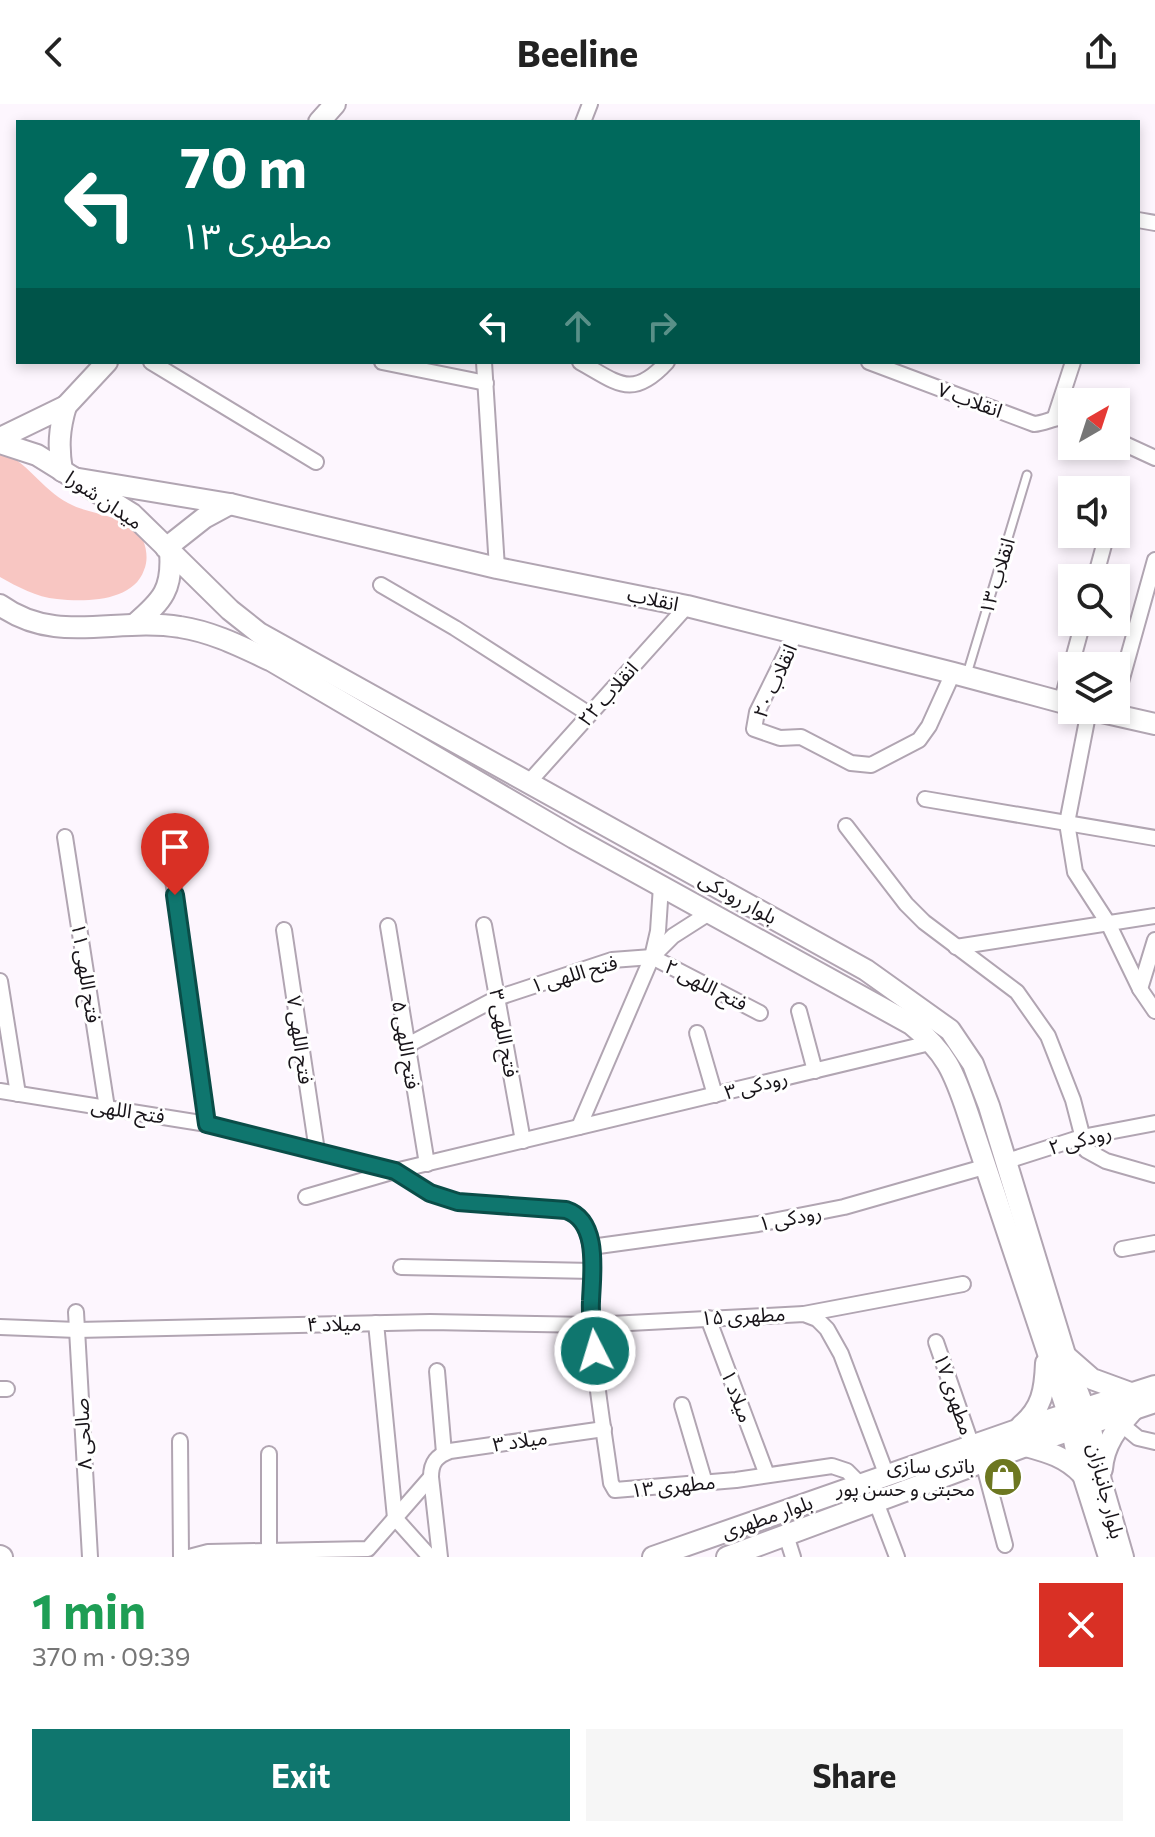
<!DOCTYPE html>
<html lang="en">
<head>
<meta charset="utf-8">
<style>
	:root { --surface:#fff; --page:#f6f6f6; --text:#222; --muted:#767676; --accent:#0f766e }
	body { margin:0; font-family:Commissioner,"Noto Sans Arabic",sans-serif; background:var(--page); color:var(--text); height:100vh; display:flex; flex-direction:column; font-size:30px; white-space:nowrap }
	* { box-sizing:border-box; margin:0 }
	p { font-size:26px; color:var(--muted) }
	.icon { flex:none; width:44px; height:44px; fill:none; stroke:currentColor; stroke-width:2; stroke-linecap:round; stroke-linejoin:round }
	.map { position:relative; height:1453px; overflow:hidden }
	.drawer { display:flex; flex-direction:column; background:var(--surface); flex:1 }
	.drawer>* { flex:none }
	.top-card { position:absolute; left:16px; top:16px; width:1124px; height:244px; border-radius:0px; box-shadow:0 4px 12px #0003; background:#00695c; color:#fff; overflow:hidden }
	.needle { width:52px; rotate:39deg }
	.tools { position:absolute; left:1058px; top:284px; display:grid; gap:16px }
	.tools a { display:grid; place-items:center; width:72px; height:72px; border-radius:0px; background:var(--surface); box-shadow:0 4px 12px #0003; font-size:40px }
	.pin { position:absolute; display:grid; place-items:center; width:68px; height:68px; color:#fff; margin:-82px -34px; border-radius:50% 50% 50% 0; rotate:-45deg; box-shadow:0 0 8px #0007 }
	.pin .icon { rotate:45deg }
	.me { position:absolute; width:88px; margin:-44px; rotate:355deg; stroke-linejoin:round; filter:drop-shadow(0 0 6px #0008) }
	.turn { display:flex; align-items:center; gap:28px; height:168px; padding:0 32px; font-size:36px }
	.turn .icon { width:104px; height:104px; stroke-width:2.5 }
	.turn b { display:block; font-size:56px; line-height:68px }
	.lanes { display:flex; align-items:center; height:76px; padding:0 32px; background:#0003; justify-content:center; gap:40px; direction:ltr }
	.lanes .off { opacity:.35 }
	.round { display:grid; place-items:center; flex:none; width:84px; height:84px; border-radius:0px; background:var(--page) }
	.overview { display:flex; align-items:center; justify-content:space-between; height:136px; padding:0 32px }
	h1 { font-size:48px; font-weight:700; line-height:60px; color:#1e9e55 }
	.cta { display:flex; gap:16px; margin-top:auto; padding:16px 32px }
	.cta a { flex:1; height:92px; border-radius:0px; background:var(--accent); color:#fff; font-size:32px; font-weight:700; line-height:92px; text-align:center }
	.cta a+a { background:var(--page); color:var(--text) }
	header { display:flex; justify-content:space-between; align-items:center; height:104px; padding:0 32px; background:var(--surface); font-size:36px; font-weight:700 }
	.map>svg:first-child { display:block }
</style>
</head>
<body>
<header><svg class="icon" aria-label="back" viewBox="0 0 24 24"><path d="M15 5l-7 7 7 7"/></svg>Beeline<svg class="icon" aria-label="share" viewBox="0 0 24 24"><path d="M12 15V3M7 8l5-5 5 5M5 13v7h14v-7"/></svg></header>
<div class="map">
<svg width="1155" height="1453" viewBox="0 0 1155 1453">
	<rect width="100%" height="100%" fill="#fdf6fe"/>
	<path fill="#f8c6c2" d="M0,346C27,358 42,385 68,399C91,412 129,410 143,436C147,446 148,457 144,466C133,498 85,498 57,495C36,493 18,483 0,473Z"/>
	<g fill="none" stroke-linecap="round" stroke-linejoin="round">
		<defs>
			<path id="lane" d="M967,570L1027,371"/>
			<g id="street">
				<path d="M583,18L590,0"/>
				<path d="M1138,116L1155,119"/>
				<path d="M151,258L316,358"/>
				<path d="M382,258L486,279"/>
				<path d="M484,258L497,464"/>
				<path d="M580,258C618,279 632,296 667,258"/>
				<path d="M869,258L1034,320C1048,319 1058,310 1072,315"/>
				<path d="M1055,313L1073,258"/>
				<path d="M1116,336L1155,354"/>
				<path d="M1095,474L1107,430"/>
				<path d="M381,481L455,524L589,610"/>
				<path d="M796,529L757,608L754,625L780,634L801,633L851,659L871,661L919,636L929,622L953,569"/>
				<path d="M1116,596L1155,456"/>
				<path d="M1061,599L1083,518"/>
				<path d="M1089,606L1067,719L1075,768L1108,819L1140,885L1155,907"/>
				<path d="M529,678L687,502"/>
				<path d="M925,695L1155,734"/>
				<path d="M846,722L906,800L924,818L1017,888L1048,932L1073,996L1086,1046L1106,1057L1155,1071"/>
				<path d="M65,733L107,1004"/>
				<path d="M167,733L207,1020"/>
				<path d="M484,821L523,1037"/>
				<path d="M388,822L427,1060"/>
				<path d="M284,826L317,1047"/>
				<path d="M956,843L1155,812"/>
				<path d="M652,853L760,909"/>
				<path d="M652,853L673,832L709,809"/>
				<path d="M0,877L18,990"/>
				<path d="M1140,885L1155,836"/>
				<path d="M799,907L815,967"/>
				<path d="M697,929L715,991"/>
				<path d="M406,942L497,894L612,856L652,853"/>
				<path d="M0,987L207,1020L395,1067L430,1089L458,1098L566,1106C583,1111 586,1123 590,1139C596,1165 590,1192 591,1219C594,1272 604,1326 611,1379L615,1386L736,1376L832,1362L847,1367L861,1381"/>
				<path d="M579,1023L652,853L658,827L661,782"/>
				<path d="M1007,1057L1082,1033L1155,1019"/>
				<path d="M306,1093L395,1067L934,938"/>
				<path d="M591,1143L758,1120L844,1103L984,1063"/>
				<path d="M1122,1145L1155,1139"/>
				<path d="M401,1163L593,1167"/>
				<path d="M76,1208L90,1453"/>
				<path d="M804,1210L963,1180"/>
				<path d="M708,1214L767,1371"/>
				<path d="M376,1219L395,1414L430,1453"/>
				<path d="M0,1223L77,1226L430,1218L591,1221L804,1210L817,1215L827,1225L841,1250L887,1372"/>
				<path d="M936,1238L972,1342"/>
				<path d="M437,1267L444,1349"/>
				<path d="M0,1285H7"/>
				<path d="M682,1301L705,1379"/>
				<path d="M1121,1320L1138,1334L1155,1338"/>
				<path d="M180,1337L181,1453"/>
				<path d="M983,1358L1005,1441"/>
				<path d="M876,1398L897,1453"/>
				<path d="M786,1431L793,1453"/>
				<path d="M269,1446V1350"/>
				<path d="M189,1453L208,1448L368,1445L431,1373"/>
				<path d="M440,1453L431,1373C431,1358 437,1352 450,1347L604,1325"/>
			</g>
			<g id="secondary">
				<path d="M319,18L335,0"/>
				<path d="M66,302L107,258"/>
				<path d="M0,334L66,302C59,325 58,343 62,367"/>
				<path d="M0,339L37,351L132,410L170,447C173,485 163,496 135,520"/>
				<path d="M73,374L230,400L497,464L687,502L953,569L1072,601"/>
				<path d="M166,444L204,414L230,400"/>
				<path d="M170,447L230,506L259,529L866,866L950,926L973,960L989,1002L1070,1267L1090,1320L1101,1377L1123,1453"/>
				<path d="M0,501C57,542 117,512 180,523C213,528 242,543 272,557L574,734L911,920C946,948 954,968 968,1010L1068,1309L1078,1355L1109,1453"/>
				<path d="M1093,606L1155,620"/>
				<path d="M1068,1254L1092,1275L1133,1290"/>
				<path d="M1021,1322C1042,1305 1045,1286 1046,1259"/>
				<path d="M1026,1342C1048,1348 1066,1353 1082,1370"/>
				<path d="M1102,1365C1104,1340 1117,1324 1133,1306"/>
				<path d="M0,1452L2,1453"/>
				<path d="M653,1453L1017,1326L1155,1282"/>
				<path d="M727,1453L1050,1333L1155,1298"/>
			</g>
		</defs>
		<use href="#lane" stroke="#b1a5b2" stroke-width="11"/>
		<use href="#street" stroke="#b1a5b2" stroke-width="18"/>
		<use href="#secondary" stroke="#b1a5b2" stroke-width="24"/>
		<use href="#lane" stroke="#fff" stroke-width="7"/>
		<use href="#street" stroke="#fff" stroke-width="14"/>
		<use href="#secondary" stroke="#fff" stroke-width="20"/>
	</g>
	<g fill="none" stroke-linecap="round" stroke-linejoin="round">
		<defs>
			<path id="route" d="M175,791L207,1020L395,1067L430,1089L458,1098L566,1106C600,1117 592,1169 591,1197C590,1214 593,1230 595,1247"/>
		</defs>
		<use href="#route" stroke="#0a4d48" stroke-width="20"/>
		<use href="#route" stroke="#0f766e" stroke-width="14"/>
	</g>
	<defs>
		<symbol id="shop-disc" viewBox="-11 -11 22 22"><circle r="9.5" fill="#6d7721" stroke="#fff"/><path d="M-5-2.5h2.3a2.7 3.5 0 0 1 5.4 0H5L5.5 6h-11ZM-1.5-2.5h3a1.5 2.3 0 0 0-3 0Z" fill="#fff"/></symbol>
	</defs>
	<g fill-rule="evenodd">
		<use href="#shop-disc" x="981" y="1351" width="44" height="44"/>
	</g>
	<g text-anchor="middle" stroke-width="6" stroke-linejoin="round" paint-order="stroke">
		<g font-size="20" fill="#181419" stroke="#fff">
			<text transform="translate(970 296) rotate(20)" y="7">انقلاب ۷</text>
			<text transform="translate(104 396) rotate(34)" y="7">میدان شورا</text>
			<text transform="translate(997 472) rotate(-73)" y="7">انقلاب ۱۳</text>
			<text transform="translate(653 495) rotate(12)" y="7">انقلاب</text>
			<text transform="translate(775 577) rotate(-66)" y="7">انقلاب ۲۰</text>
			<text transform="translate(608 590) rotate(-48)" y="7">انقلاب ۲۲</text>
			<text transform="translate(738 794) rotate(29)" y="7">بلوار رودکی</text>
			<text transform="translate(86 869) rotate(81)" y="7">فتح اللهی ۱۱</text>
			<text transform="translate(574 870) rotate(-16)" y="7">فتح اللهی ۱</text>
			<text transform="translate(706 881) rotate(27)" y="7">فتح اللهی ۲</text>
			<text transform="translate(504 929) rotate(80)" y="7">فتح اللهی ۳</text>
			<text transform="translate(300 936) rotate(82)" y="7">فتح اللهی ۷</text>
			<text transform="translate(406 941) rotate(81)" y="7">فتح اللهی ۵</text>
			<text transform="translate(756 981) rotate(-14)" y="7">رودکی ۳</text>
			<text transform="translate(128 1007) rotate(9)" y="7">فتح اللهی</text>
			<text transform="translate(1080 1036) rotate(-15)" y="7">رودکی ۲</text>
			<text transform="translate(790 1114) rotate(-11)" y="7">رودکی ۱</text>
			<text transform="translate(743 1212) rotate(-3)" y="7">مطهری ۱۵</text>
			<text transform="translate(334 1220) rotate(-1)" y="7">میلاد ۴</text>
			<text transform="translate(954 1290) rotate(71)" y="7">مطهری ۱۷</text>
			<text transform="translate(737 1292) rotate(69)" y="7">میلاد ۱</text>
			<text transform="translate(83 1330) rotate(-93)" y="7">صالحی ۸</text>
			<text transform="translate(520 1337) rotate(-8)" y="7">میلاد ۳</text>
			<text transform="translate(673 1382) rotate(-6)" y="7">مطهری ۱۳</text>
			<text transform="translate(1106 1387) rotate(76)" y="7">بلوار جانبازان</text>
			<text transform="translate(767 1413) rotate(-19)" y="7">بلوار مطهری</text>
		</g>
		<g font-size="20" fill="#181419" stroke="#fff" text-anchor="end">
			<text x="975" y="1369">باتری سازی<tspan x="975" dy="23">محبتی و حسن پور</tspan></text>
		</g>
	</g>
</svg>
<div class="tools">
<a><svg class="needle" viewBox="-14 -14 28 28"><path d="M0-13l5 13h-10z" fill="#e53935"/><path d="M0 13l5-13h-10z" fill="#767676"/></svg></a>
<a><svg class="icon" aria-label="sound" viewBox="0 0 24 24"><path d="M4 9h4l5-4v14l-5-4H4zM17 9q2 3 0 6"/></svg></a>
<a><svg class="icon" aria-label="search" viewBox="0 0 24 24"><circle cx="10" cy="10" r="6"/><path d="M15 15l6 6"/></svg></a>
<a><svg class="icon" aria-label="layers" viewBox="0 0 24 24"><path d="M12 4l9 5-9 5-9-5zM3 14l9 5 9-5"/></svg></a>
</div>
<div class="pin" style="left:175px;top:791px;background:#d93025"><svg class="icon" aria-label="arrive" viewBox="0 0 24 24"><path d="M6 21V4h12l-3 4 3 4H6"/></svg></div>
<svg class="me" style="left:595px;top:1247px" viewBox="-20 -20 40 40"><circle r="17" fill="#0f766e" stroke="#fff" stroke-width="3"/><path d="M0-11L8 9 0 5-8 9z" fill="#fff"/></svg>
<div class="top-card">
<div class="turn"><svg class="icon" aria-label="left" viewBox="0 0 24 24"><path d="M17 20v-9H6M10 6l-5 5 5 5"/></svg><div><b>70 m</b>مطهری ۱۳</div></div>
<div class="lanes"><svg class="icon" aria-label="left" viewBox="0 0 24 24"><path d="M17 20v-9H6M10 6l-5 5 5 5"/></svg><svg class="icon off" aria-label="ahead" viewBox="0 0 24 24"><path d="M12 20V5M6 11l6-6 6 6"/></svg><svg class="icon off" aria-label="right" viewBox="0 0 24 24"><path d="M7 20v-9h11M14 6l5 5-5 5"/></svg></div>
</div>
</div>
<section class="drawer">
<div class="overview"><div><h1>1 min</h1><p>370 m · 09:39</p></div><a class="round" style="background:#d93025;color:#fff"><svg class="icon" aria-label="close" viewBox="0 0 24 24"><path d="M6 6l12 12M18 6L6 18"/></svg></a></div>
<div class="cta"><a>Exit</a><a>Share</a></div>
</section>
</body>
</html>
